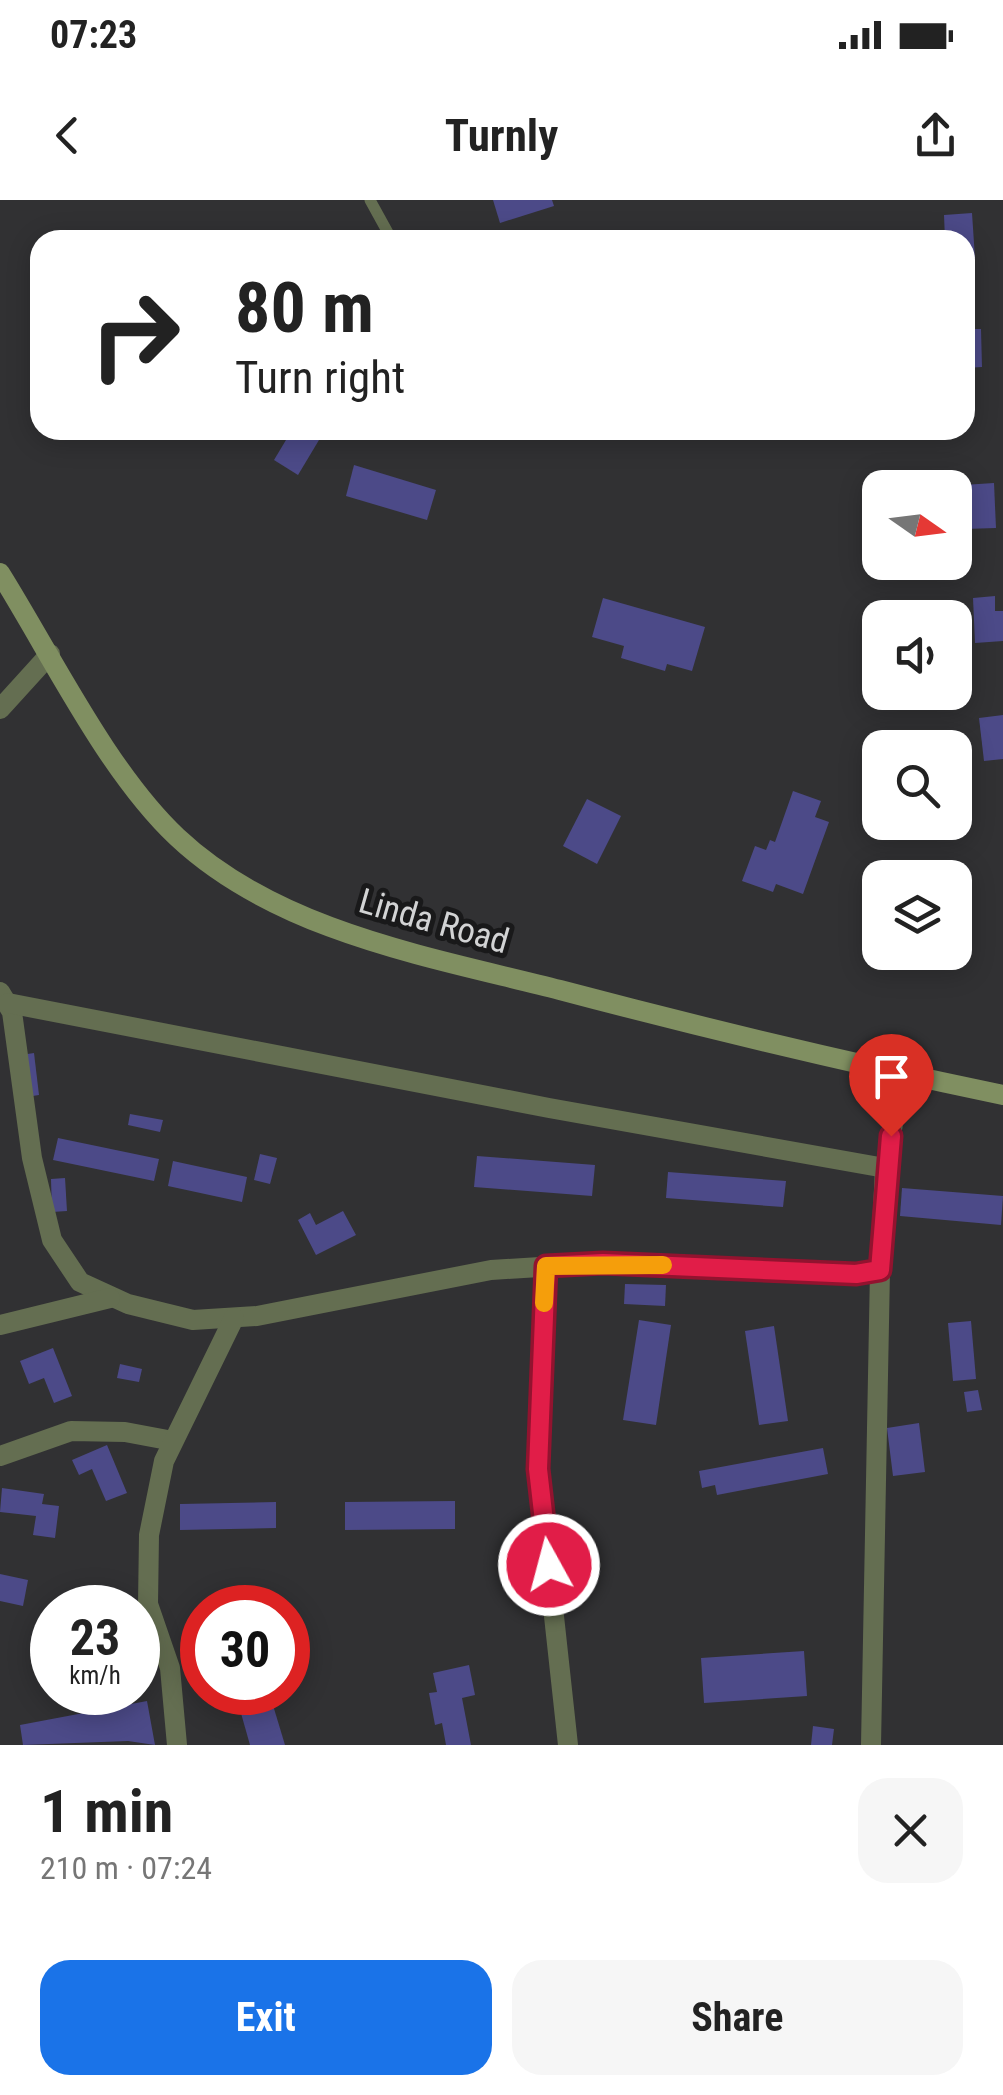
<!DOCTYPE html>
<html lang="en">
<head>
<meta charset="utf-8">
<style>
	:root { --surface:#fff; --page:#f6f6f6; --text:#222; --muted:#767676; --accent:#1a73e8 }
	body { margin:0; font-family:"Roboto Condensed",sans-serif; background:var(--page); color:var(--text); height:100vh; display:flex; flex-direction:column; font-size:38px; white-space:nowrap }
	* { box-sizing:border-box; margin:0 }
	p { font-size:32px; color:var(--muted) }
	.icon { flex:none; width:55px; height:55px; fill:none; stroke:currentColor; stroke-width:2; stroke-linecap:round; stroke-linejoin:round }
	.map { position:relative; height:1545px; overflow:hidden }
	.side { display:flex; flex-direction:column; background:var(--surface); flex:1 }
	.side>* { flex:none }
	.hud { position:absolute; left:30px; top:30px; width:945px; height:210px; border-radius:30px; box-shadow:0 5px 25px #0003; background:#fff; color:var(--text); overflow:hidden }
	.needle { width:65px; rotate:104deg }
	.controls { position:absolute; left:862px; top:270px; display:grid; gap:20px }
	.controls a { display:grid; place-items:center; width:110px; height:110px; border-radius:20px; background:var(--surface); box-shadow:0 5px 25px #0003; font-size:50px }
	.speed { position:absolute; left:30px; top:1385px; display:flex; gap:20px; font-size:50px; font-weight:700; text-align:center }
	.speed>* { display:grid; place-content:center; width:130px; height:130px; border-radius:50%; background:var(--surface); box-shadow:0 5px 25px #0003; line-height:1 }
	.speed small { font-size:25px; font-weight:400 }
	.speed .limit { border:15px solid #d22; background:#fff; color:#111 }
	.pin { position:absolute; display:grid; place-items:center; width:85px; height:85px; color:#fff; margin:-102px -42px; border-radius:50% 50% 50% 0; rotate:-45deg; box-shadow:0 0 10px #0007 }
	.pin .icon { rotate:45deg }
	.me { position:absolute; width:110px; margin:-55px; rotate:353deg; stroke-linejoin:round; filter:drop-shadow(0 0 8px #0008) }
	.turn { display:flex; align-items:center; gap:35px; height:210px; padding:0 40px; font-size:45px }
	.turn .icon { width:130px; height:130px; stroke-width:2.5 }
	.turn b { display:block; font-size:70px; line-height:85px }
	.round { display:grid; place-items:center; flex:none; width:105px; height:105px; border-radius:30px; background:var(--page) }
	.head { display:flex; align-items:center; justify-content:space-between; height:170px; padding:0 40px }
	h1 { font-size:60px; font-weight:700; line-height:75px }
	.action { display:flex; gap:20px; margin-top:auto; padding:20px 40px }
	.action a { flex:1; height:115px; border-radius:30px; background:var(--accent); color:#fff; font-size:40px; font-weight:700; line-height:115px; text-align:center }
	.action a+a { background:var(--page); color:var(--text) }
	.status { display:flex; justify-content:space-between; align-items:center; height:70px; padding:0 50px; background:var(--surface); direction:ltr }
	.status svg { height:28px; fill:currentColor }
	header { display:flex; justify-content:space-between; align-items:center; height:130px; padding:0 40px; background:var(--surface); font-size:45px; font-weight:700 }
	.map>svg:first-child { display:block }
</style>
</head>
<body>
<div class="status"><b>07:23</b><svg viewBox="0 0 49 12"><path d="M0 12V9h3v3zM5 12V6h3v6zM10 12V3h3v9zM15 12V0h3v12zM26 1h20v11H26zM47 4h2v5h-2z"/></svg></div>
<header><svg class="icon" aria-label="back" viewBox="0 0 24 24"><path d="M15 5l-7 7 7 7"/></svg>Turnly<svg class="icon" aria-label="share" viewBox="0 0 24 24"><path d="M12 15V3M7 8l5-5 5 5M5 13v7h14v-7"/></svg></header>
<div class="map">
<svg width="1003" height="1545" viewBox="0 0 1003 1545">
	<rect width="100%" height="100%" fill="#313133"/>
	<g fill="#4c4a88">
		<path d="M493,0H552L554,6L500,23Z"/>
		<path d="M972,13L975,58H965V40H945L944,15Z"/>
		<path d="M965,129H981L982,167L965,168Z"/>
		<path d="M292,230H325L298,275L274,260Z"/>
		<path d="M354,265L436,290L427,320L346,296Z"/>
		<path d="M994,283L996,328L965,329L963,285Z"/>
		<path d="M995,396V411H1003V441L975,443L973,398Z"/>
		<path d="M603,398L705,427L692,471L667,464L665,471L621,458L624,446L592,437Z"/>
		<path d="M1003,515V559L984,561L979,518Z"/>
		<path d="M793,591L821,601L815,617L829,622L803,694L776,684L773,692L742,681L755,646L766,650L770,640L775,642Z"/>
		<path d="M587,599L621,616L597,664L563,646Z"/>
		<path d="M34,853L39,895L26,897L21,855Z"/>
		<path d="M130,914L163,920L160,932L128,925Z"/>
		<path d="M58,938L159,959L154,981L53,960Z"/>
		<path d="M260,954L277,958L270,984L254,980Z"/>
		<path d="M477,956L595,965L592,996L474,987Z"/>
		<path d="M173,961L247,977L242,1002L168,986Z"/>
		<path d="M668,972L786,981L783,1007L666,998Z"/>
		<path d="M65,978L67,1011L52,1012L51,979Z"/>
		<path d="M902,988L1003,996L1001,1025L900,1016Z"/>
		<path d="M343,1011L356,1035L316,1055L298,1020L310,1013L316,1025Z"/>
		<path d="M625,1084L666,1085L665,1106L624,1104Z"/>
		<path d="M639,1120L671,1125L656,1225L623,1220Z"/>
		<path d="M971,1121L976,1179L953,1181L948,1123Z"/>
		<path d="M774,1126L788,1221L759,1225L745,1131Z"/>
		<path d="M53,1148L72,1196L54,1203L44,1178L29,1184L20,1161Z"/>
		<path d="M120,1164L142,1169L139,1182L117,1178Z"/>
		<path d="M978,1190L982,1210L967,1212L964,1192Z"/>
		<path d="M919,1223L925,1272L893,1276L887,1228Z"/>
		<path d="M107,1245L127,1293L106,1301L92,1269L79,1275L72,1260Z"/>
		<path d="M823,1248L828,1274L717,1295L715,1285L702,1288L699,1271Z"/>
		<path d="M2,1288L44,1294L42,1304L59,1306L55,1338L33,1335L36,1316L0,1312Z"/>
		<path d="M455,1301V1329L345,1330V1302Z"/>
		<path d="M276,1302V1328L180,1330V1304Z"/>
		<path d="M0,1374L28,1380L23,1406L0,1401Z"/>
		<path d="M804,1451L807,1496L704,1503L701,1458Z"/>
		<path d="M469,1465L475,1495L462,1498L471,1545H446L442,1523L435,1525L429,1493L437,1492L433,1473Z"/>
		<path d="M235,1492H269L285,1545H250Z"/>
		<path d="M147,1501L155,1545L128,1541L23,1545L20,1525Z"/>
		<path d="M813,1526L834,1529L832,1545H811Z"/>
	</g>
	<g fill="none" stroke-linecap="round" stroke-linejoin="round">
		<path stroke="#646e51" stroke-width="11" d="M370,0L392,40"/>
		<g stroke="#646e51" stroke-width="20">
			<path d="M0,509L50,454"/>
			<path d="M0,792L12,812L32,958L52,1040L80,1082L128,1104L193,1120L257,1116L491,1070L603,1063L856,1074L880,1070"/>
			<path d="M8,803L549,908L885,968"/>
			<path d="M546,1066L538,1269L568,1545"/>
			<path d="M0,1125L110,1098"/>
			<path d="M0,1256L71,1231L125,1232L173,1241"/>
			<path d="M177,1545L170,1468L148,1404L149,1335L164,1261L234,1118"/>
			<path d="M871,1545L880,1070L885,968L902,874"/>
		</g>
		<path stroke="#808f61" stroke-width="20" d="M0,373C52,456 107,571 177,637C278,732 431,757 560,790C707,829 855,864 1003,895"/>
	</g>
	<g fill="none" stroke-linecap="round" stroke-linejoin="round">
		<defs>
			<path id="route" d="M549,1365L538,1269L546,1066L603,1063L856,1074L880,1070L891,936"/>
		</defs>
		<use href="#route" stroke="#92132f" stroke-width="25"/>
		<use href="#route" stroke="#e11d48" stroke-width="18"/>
		<path stroke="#f59e0b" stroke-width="18" d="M544,1103L546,1066L663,1065"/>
	</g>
	<g text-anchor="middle" stroke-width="10" stroke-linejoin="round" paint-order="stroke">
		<g font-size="35" fill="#d2d3d4" stroke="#19191a">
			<text transform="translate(434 721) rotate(16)" y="12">Linda Road</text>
		</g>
	</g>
</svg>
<div class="controls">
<a><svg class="needle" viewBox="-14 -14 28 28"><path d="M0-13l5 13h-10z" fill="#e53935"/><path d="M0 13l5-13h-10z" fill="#767676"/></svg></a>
<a><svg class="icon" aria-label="sound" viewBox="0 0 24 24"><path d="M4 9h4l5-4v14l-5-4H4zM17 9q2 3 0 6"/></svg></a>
<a><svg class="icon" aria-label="search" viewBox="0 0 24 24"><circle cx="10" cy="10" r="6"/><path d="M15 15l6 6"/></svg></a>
<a><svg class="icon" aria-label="layers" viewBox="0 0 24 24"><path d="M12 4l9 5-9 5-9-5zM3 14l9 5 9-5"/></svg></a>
</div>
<div class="speed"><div>23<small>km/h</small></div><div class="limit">30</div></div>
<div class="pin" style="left:891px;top:936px;background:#d93025"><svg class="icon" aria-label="arrive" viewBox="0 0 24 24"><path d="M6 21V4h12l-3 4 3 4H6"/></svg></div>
<svg class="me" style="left:549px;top:1365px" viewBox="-20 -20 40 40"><circle r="17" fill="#e11d48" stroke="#fff" stroke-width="3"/><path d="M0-11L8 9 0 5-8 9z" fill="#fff"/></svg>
<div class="hud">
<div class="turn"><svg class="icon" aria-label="right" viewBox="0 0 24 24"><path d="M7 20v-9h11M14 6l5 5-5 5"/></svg><div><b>80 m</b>Turn right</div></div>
</div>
</div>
<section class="side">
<div class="head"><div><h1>1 min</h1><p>210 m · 07:24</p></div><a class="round"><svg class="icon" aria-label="close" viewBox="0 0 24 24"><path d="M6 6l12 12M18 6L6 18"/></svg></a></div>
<div class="action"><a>Exit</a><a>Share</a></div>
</section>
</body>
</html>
